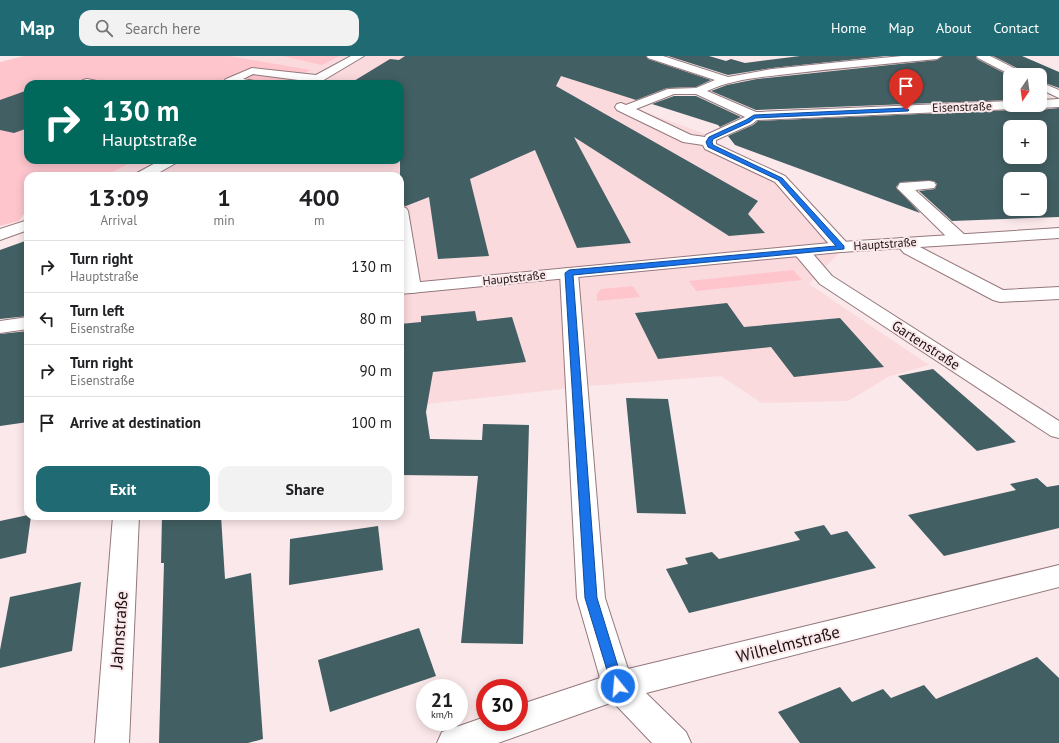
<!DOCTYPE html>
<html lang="en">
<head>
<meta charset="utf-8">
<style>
	:root { --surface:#fff; --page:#f2f2f2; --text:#202124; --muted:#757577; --line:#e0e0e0; --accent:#206b73 }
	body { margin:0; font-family:"PT Sans",sans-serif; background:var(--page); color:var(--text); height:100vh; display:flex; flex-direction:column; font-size:15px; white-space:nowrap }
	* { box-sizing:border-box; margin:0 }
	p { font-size:13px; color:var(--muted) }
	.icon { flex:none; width:22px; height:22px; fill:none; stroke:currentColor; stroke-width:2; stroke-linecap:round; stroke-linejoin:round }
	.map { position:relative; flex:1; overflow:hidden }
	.details { position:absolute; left:24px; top:116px; width:380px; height:348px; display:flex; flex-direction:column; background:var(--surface); border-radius:12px; box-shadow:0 2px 10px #0003 }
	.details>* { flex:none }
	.banner { position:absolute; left:24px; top:24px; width:380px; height:84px; border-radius:12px; box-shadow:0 2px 10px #0003; background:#00695c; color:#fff; overflow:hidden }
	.needle { width:26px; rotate:193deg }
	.tools { position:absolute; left:1003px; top:12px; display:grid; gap:8px }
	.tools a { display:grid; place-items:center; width:44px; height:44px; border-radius:8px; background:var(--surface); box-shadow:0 2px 10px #0003; font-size:20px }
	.speed { position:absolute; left:416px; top:623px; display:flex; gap:8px; font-size:20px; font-weight:700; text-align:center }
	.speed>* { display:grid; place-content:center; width:52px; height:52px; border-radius:50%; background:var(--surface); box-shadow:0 2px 10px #0003; line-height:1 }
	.speed small { font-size:10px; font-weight:400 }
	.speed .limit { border:6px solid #d22; background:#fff; color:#111 }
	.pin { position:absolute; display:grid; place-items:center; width:34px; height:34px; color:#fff; margin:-41px -17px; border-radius:50% 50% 50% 0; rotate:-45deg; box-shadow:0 0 4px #0007 }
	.pin .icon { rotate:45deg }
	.me { position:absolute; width:44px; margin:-22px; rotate:343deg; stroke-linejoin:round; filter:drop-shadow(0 0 3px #0008) }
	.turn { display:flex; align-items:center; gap:14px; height:84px; padding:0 12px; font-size:18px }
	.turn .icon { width:52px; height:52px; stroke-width:2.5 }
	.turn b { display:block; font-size:28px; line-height:34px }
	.eta { display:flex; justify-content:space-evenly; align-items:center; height:68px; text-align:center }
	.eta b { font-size:24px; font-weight:700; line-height:28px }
	.action { display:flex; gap:8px; margin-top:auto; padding:8px 12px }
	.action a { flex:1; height:46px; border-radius:12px; background:var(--accent); color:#fff; font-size:16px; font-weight:700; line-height:46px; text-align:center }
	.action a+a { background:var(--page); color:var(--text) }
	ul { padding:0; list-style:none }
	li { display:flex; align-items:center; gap:12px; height:52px; padding:0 12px; border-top:1px solid var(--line) }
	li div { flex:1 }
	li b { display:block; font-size:15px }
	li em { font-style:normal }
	header { display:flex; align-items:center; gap:24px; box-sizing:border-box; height:56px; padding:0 20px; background:var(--accent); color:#fff }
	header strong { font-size:19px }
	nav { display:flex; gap:22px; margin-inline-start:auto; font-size:14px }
	.search { width:280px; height:36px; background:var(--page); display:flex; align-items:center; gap:10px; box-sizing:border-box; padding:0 14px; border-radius:12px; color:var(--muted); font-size:15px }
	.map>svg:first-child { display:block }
</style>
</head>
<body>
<header>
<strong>Map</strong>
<div class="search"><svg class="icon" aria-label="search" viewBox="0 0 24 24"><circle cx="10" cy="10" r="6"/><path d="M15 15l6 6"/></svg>Search here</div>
<nav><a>Home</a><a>Map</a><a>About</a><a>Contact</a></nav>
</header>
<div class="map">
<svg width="1059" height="687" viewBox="0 0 1059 687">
	<rect width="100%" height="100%" fill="#fbe8ea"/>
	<path fill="#fbdade" d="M66,0H282L322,8L340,0H642L716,23L666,35L628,50L711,80L714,91L786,127L842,194L809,228L929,309L890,320L848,345L762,347L721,320L589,330L427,348H400V120H52L63,104H400V28H28Z"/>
	<g fill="#fec5cd">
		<path d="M24,0H229L311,14L280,28H28V104H135L105,120H28V152L19,165L0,170V6Z"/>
		<path d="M282,0H340L322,9Z"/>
		<path d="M793,214L802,224L696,235L689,225Z"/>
		<path d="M633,230L640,241L597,245V238L601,233Z"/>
	</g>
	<g fill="#425f63" fill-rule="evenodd">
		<path d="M405,0H646L648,3L711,24L696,31L667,32L636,44L561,20L556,30L758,145L748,158L765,177L729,180L574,81L631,187L577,192L535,94L470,123L489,200L438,203L429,141L406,150L400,149V28H349L390,3L399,4Z"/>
		<path d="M668,0H709L726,5L731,3L745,7L800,0H886L772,12L728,19Z"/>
		<path d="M943,0H976L977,3L1010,20V44L756,54L711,35L727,29L757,23L937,4Z"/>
		<path d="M993,0H1022L1059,16V32L1040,25V19H1028L1025,16Z"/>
		<path d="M28,34V72L14,77L0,74V44Z"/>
		<path d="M674,40H696L741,61L720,71L718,69L652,48Z"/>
		<path d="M1020,49H1034L1040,54L1059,52V161L952,165L919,135L935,133L937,128L934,125L900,126L896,131L920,157L735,89L728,80L753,69L758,65L1013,54L1018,53ZM1010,71H1040V101H1010ZM1010,123H1040V153H1010Z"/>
		<path d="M28,184V260L0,263V194Z"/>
		<path d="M727,247L744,271L840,262L884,311L794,321L771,291L658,303L635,257Z"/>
		<path d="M475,255L477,265L512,261L526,306L433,316L426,356L430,383L482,384L483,368L529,369L523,588L461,587L478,420L400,419V268L421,266V260Z"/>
		<path d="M28,275V366L0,370V278Z"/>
		<path d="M933,313L995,367L1016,386L977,395L898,320Z"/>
		<path d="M626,342L668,343L686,458L637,457Z"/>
		<path d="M1037,422L1047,431L1059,429V472L944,500L908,459L1016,434L1010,428Z"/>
		<path d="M28,459V460H31L26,497L0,503V465Z"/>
		<path d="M162,460H221L225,523L251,517L263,683L248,687H159L164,507H161Z"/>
		<path d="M824,469L831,479L847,475L876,512L689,557L666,513L688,508L685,502L712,496L719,503L800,484L794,476Z"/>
		<path d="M378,470L383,514L289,529L290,483Z"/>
		<path d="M81,526L72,595L0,612V594L10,541Z"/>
		<path d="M419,572L436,620L330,656L318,604Z"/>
		<path d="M1037,601L1059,622V687H800L778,656L840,631L852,646L883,633L891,642L924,629L936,643Z"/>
	</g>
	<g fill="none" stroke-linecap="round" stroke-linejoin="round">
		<defs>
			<g id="minor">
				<path d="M351,0H364L317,28H303L306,25L253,18L243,23L261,26L263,28H228L224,25L226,23L252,12L316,19Z"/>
				<path d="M647,0H663L728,21L772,13L850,5L902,0H942L937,3C887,8 837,12 788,18C761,21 732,23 707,35L756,56L1010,45V49H1019L1017,52L1013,53L757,64L752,68L716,84V88L785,120L847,187L849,191L847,195L841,196L835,195L775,126L705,93L703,89L683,86L617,54L615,51L617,48L621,47L626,49L668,33L696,32L715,24L648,2ZM674,38H696L745,61L706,79L705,81L691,79L636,53Z"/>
				<path d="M977,0H990L1024,17L1026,19H1011L978,2Z"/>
				<path d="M87,23L102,26L104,28H83L81,26L83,24Z"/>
				<path d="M1040,26L1059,34V42L1040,33Z"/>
				<path d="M1059,43V51L1040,52L1035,49H1040V44Z"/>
				<path d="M161,104H178L176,107L153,120H135L137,117Z"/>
				<path d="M929,125L934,126L936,129L934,132L915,134L965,179L967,183L965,187L959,188L953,187L897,132L900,127Z"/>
				<path d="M400,150L406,152L408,155L421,232L418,236L412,237L406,236C396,222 400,169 400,150Z"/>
				<path d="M28,164V174L0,184V173Z"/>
				<path d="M903,182L909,183L916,189L1003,234L1059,231V243L1000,246L993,244L904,197L895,187L897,183Z"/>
				<path d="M801,190L807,191L832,220L1059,365V382L1051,380L820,228L792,195L795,191Z"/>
				<path d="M569,212L575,213L578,217L605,542L628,613L1059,509V531L646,637L686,676L691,687H652L613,646L498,687H437L442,676L485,661V666H519V649L600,622L577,542L560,217L563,213Z"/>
				<path d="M113,460H139L129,687H95Z"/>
			</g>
			<g id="major">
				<path d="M1059,172V182L841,196L400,238V228L841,186Z"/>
				<path d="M28,261V273L0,277V265Z"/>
			</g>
		</defs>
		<use href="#minor" stroke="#94787c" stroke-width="2"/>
		<use href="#major" stroke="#94787c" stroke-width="2"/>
		<use href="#minor" fill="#fff" fill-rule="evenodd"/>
		<use href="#major" fill="#fff" fill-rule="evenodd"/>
	</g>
	<path fill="#1a73e8" stroke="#114b97" d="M906,52L909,54L908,55L755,62L750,66L713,83L712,86L713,89L782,122L844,190V193L573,219L597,542L624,630L623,634L618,636L613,634L585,542L565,217L569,214L836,190L778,124L708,91L706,86L709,81L746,64L754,59Z"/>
	<g text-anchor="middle" stroke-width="4" stroke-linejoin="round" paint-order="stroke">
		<g font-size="12" fill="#1c1113" stroke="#fbe8ea">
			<text transform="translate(962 51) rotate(-2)" y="4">Eisenstraße</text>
			<text transform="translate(885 188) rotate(-4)" y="4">Hauptstraße</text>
			<text transform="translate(514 222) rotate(-6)" y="4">Hauptstraße</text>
		</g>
		<g font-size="14" fill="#1c1113" stroke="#fbe8ea">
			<text transform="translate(926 289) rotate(33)" y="5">Gartenstraße</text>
		</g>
		<g font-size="17" fill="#1c1113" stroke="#fbe8ea">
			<text transform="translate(119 574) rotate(-86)" y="6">Jahnstraße</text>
			<text transform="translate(788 588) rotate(-14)" y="6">Wilhelmstraße</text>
		</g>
	</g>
</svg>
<div class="tools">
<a><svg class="needle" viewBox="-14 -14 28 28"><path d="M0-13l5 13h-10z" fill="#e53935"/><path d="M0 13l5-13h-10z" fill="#757577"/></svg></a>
<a>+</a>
<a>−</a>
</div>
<div class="speed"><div>21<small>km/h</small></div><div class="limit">30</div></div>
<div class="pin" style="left:906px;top:54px;background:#d93025"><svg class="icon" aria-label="arrive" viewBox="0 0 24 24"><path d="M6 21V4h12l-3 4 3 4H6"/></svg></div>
<svg class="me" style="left:618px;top:630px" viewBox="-20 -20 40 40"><circle r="17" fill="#1a73e8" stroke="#fff" stroke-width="3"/><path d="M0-11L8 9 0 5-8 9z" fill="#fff"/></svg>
<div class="banner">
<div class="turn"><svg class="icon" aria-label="right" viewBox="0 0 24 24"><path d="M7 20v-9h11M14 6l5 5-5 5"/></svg><div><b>130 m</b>Hauptstraße</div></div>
</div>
<section class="details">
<div class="eta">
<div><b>13:09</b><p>Arrival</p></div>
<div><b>1</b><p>min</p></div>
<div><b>400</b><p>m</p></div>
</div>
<ul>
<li><svg class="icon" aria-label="right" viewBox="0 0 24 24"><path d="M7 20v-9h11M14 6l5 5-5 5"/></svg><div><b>Turn right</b><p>Hauptstraße</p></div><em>130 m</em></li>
<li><svg class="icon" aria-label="left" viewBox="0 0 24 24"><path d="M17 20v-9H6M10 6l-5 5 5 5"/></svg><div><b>Turn left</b><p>Eisenstraße</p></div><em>80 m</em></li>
<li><svg class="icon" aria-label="right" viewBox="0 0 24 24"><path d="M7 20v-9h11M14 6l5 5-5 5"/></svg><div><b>Turn right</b><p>Eisenstraße</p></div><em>90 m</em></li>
<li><svg class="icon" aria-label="arrive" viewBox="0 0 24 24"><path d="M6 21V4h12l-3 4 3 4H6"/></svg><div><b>Arrive at destination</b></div><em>100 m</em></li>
</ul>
<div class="action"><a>Exit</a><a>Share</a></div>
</section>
</div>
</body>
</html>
